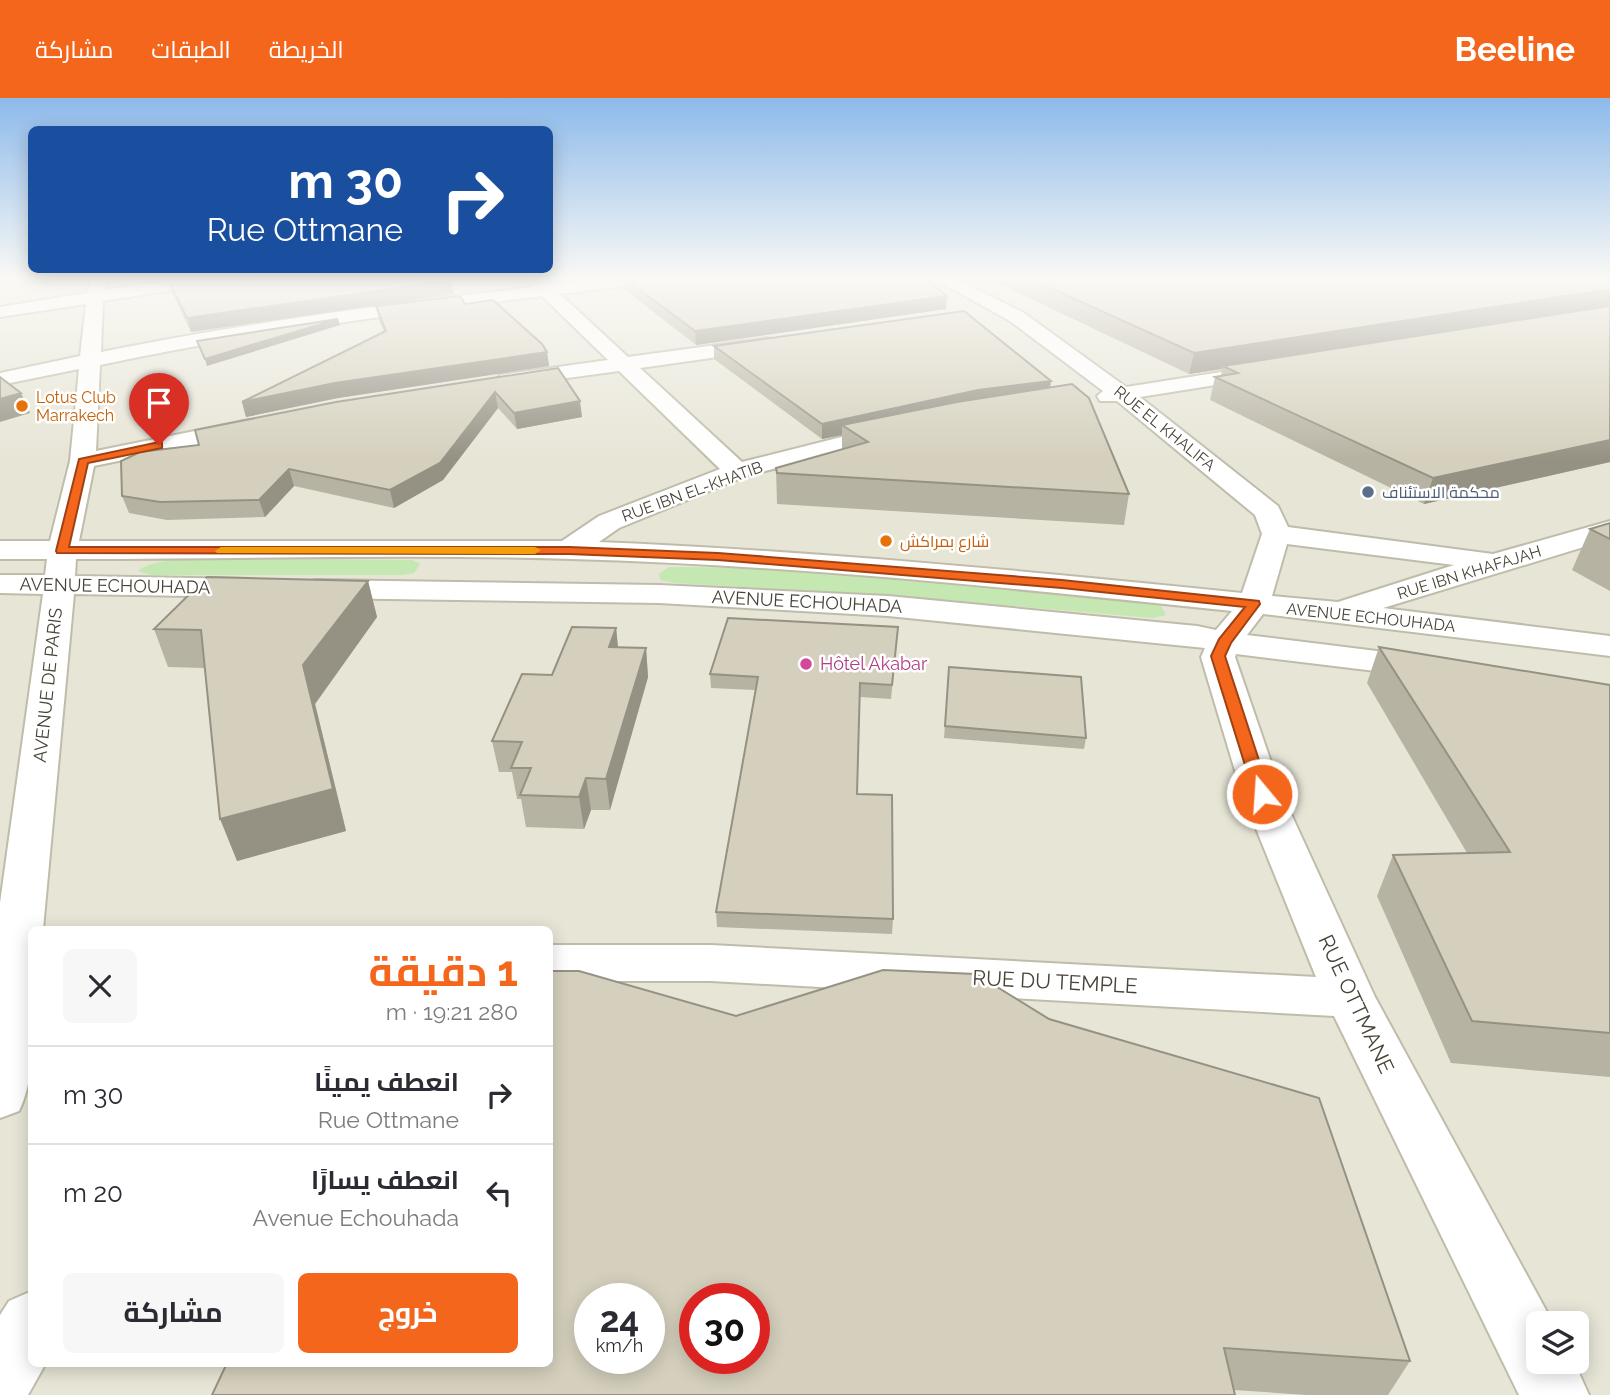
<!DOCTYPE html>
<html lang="ar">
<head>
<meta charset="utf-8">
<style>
	:root { --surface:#fff; --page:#f7f7f7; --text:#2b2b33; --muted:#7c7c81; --line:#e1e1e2; --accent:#f5661d }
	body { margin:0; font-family:Raleway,Cairo,sans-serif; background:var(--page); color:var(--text); direction:rtl; height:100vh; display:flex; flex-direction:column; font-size:26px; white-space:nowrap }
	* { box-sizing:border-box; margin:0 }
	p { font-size:23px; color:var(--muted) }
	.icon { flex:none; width:38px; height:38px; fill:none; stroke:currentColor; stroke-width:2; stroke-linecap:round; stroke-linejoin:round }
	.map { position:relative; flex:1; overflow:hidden; direction:ltr }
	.drawer { position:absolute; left:28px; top:828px; width:525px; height:441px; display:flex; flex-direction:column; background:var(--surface); border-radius:10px; box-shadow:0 4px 18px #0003; direction:rtl }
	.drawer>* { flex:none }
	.hud { position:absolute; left:28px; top:28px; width:525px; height:147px; border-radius:10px; box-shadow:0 4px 18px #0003; direction:rtl; background:#1a4fa0; color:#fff; overflow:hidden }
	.controls { position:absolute; left:1526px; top:1213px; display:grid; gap:14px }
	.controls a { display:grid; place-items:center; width:63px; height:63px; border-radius:10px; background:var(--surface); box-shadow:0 4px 18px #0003; font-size:35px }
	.speed { position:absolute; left:574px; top:1185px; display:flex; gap:14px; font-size:35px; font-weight:700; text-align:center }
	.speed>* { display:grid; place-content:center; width:91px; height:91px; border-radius:50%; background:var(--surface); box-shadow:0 4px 18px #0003; line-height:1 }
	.speed small { font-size:18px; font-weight:400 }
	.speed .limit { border:10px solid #d22; background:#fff; color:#111 }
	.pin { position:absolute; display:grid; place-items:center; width:60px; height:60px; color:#fff; margin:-72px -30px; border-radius:50% 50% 50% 0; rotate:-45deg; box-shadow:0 0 7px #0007 }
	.pin .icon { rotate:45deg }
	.me { position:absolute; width:77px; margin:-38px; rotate:342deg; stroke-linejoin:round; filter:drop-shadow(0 0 5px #0008) }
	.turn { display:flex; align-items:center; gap:24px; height:147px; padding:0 35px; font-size:32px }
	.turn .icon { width:91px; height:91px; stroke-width:2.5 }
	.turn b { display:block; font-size:49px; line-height:60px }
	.round { display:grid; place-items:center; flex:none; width:74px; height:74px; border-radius:10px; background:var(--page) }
	.head { display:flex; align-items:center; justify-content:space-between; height:119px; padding:0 35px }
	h1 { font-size:42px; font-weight:700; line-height:52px; color:var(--accent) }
	.cta { display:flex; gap:14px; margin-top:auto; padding:14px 35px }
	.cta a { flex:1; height:80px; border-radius:10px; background:var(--accent); color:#fff; font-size:28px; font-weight:700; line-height:80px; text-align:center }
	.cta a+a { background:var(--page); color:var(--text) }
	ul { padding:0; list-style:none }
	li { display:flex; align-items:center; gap:21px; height:98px; padding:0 35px; border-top:2px solid var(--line) }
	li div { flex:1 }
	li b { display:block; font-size:26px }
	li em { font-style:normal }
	header { display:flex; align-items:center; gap:42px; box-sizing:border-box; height:98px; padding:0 35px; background:var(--accent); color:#fff }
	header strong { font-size:33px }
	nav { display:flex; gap:38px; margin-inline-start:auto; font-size:24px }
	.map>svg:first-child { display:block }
</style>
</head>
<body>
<header>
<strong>Beeline</strong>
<nav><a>الخريطة</a><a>الطبقات</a><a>مشاركة</a></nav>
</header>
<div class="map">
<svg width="1610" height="1297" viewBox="0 0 1610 1297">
	<rect width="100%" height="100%" fill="#f4f2e8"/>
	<path fill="#e7e5d6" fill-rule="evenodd" d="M0,179H1610V1297H0ZM32,831H550V1265H32ZM590,1200H649V1260H590ZM695,1200H754V1260H695ZM1538,1225H1577V1264H1538Z"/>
	<g fill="#c5e7b1">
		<path d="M270,461L412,462L420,466L414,475L402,477H151L138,473C159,455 240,461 270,461Z"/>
		<path d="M669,469C766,468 869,478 966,487C1031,492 1098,494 1161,508L1166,517L1152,520L909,499L675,485L660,482L659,476Z"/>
	</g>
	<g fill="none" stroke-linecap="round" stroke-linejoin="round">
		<defs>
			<g id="minor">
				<path d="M92,179H108L105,192L191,179H231L223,184L103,203L101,254C244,225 388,206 533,189L525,179H542L550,187L614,179H663L655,184L560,196L628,259L767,240L774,242L777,246L774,250L767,252L640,270L742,364L893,326L901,328L905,333L901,338L746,378L619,430L599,444C814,453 1028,473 1242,495L1262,436L1255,417L1117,303H1100L1097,298L1103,293L1010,223L931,179H952L1024,215L1126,289L1266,267L1273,269L1276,273L1273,277L1266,279L1140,299L1278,408L1288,429L1493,456L1610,423V441L1383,510L1610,538V558L1263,516L1247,537L1425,559L1437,562L1442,569L1437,576L1425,579L1236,556L1235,559L1282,696L1375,899L1553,1225H1538V1264H1574L1589,1297H1519L1334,918L711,883H550V847H711L1316,879L1242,696L1201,559L1205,550L888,518L659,505L317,500L306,498L301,491L306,484L317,482L659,487L888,498L1197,528L1216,532L1232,513C1012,490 792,467 571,461C406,456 241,461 76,461L75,478L250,481L261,483L266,490L261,497L250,499L74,496L43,831H32C32,881 41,970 19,1013L0,1020V805L43,496L0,495V477H45L47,461H0V443H50L70,363L79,271L0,287V275L80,258L86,206L0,219V209L87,195ZM542,198L608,262L508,276L500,277L497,282L500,287L508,288L619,273L720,371L599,418L562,443H79L94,368L249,336L257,334L261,329L257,324L249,322L96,353L100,267C246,236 394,216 542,198ZM1287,446L1454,467L1338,504L1272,498Z"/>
				<path d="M32,1193V1265H46L28,1297H0V1217L9,1203Z"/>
			</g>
		</defs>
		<use href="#minor" stroke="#bfbcaa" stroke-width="4"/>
		<use href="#minor" fill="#fff" fill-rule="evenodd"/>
	</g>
	<g fill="#b7b3a3">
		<path d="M623,179L946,211L696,247L624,191Z"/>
		<path d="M985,179H1610V364L1424,406L1210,302L1215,279L1221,278L1222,271L1189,276Z"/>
		<path d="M168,181L454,196L191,234L172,195Z"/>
		<path d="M465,206L547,254L549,268L338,300L246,319L242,304L384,234L379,222L376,208Z"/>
		<path d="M714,248L1051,283L1050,289L1129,396L1124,427L777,406L776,370L842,352V337L822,341L714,261Z"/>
		<path d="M558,270L582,319L517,331L498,310L443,382L394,410L294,388L265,419L167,422L129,415L122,398L199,347Z"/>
		<path d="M1610,425V493L1572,472L1590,431Z"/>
		<path d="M368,483L377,519L315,606L346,733L237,763L205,570L168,569L154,531Z"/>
		<path d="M616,530L618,549L646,550L648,579L610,712H591L584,731L526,729L521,701H517L512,674H499L492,643L552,577Z"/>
		<path d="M897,542L891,601L860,599L857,696L893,821L892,836L717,829L716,814L755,592L711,590L710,576Z"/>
		<path d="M1379,549L1610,587V979L1451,965L1377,798L1393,757L1467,755L1367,585Z"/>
		<path d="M949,569L1086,640L1084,651L944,640Z"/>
		<path d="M550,873L1410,1263L1388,1297H1307L1234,1292Z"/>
	</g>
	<g fill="#959284">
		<path d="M452,182L454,196L191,234L187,220Z"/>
		<path d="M1610,191V208L1223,268L1222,271L1189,276L1194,255Z"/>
		<path d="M947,198L946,211L696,247L695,233Z"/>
		<path d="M338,221L340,227L207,268L205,261Z"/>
		<path d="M547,254L549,268L338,300L246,319L242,304L335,285Z"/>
		<path d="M1051,283L1049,297L842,327V337L822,341V326L978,292Z"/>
		<path d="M495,294L498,310L443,382L394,410L390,392Z"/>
		<path d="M21,295L30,315L0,324V301Z"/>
		<path d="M580,303L582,319L517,331L514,315Z"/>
		<path d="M1610,342V364L1424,406L1433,380Z"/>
		<path d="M289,371L294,388L265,419L259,402Z"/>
		<path d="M368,483L377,519L315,606L346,733L237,763L220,721L303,567Z"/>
		<path d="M616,530L619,559L609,549Z"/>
		<path d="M646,550L648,579L610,712L606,681Z"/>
		<path d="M586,680L591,712L584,731L579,699Z"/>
	</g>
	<g fill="#d5d0bd" stroke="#959284" stroke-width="2" fill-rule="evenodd">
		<path d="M182,179H450L452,182L187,220L168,181Z"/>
		<path d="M623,179H923L947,198L695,233Z"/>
		<path d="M1026,179H1605L1610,180V191L1194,255Z"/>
		<path d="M460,198L465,206L493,202L542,246L547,254L335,285L242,304L386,233L376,208Z"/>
		<path d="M1610,208V342L1433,380L1215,279L1238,275L1223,268Z"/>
		<path d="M964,213L1051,283L978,292L822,326L714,248Z"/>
		<path d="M338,221L205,261L197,243Z"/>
		<path d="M558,270L580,303L514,315L495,294L440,365L390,392L289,371L259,402L160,404L122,398L121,363L140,354L199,347L195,332L336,304Z"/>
		<path d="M0,279L21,295L0,301Z"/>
		<path d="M1072,286L1089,300L1129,396L777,375L776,370L868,344L842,327L957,304Z"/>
		<path d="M1610,425V441L1590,431Z"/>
		<path d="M207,479L368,483L303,567L333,691L220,721L201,532L154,531Z"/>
		<path d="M728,520L898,529L892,587L860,585L857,696L892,697L893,821L716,814L758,579L710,576Z"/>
		<path d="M572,529L616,530L609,549L646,550L606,681L586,680L579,699L520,697L531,670H511L522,644L492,643L522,576L552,577Z"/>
		<path d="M1379,549L1610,587V935L1472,923L1393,757L1510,754Z"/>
		<path d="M949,569L1081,579L1086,640L945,628Z"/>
		<path d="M883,872L976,876L1049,921L1319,1000L1410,1263L1224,1250L1235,1297H212L227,1265H550V873H579L736,918ZM590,1200H649V1260H590ZM695,1200H754V1260H695Z"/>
	</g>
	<linearGradient id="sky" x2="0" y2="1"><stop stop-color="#8dbaeb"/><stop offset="0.5" stop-color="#faf9f5"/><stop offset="1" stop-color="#faf9f5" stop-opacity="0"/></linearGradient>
	<rect width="1610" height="361" fill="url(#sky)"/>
	<path fill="#f5661d" stroke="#9f4213" stroke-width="2" d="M159,344L162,345V350L88,365L69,449H569L718,455L1062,482L1259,503L1260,506L1231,545L1225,558L1270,696L1262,701L1254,696L1211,558L1219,541L1245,509L1062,490L718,462L569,456L57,455L56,453L79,361Z"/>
	<path fill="#f59e0b" d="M221,449H535L541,452L535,456L217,455L215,453Z"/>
	<g fill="#e8710a" stroke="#fff" stroke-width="2.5">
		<circle cx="22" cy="308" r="7"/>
		<circle cx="886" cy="443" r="7"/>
	</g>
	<circle fill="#5c6f8a" stroke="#fff" stroke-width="2.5" cx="1368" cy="394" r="7"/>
	<circle fill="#d1479c" stroke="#fff" stroke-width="2.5" cx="806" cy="566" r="7"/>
	<g text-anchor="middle" stroke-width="5" stroke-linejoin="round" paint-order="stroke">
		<g font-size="16" fill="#c56008" stroke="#fff" text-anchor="start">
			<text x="36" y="305">Lotus Club<tspan x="36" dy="18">Marrakech</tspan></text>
			<text x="900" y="449">شارع بمراكش</text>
		</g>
		<g font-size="16" fill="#474337" stroke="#fff">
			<text transform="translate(1165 330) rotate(39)" y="6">RUE EL KHALIFA</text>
			<text transform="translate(692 393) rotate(-20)" y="6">RUE IBN EL-KHATIB</text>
			<text transform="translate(1469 474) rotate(-17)" y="6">RUE IBN KHAFAJAH</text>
			<text transform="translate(1371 519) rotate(6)" y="6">AVENUE ECHOUHADA</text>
		</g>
		<g font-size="16" fill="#4e5e75" stroke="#fff" text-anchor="start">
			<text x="1382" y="400">محكمة الاستئناف</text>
		</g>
		<g font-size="18" fill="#474337" stroke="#fff">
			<text transform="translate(115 488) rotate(1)" y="6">AVENUE ECHOUHADA</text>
			<text transform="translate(807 504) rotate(3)" y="6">AVENUE ECHOUHADA</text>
			<text transform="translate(48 587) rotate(-84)" y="6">AVENUE DE PARIS</text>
		</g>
		<g font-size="18" fill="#b23c85" stroke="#fff" text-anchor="start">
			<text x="820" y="572">Hôtel Akabar</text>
		</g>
		<g font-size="21" fill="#474337" stroke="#fff">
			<text transform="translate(1055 884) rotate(3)" y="7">RUE DU TEMPLE</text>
			<text transform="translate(1356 906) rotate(65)" y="7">RUE OTTMANE</text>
		</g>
	</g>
</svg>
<div class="controls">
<a><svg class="icon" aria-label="layers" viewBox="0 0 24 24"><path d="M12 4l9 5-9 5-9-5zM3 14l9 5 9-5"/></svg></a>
</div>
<div class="speed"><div>24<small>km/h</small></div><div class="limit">30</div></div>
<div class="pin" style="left:159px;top:347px;background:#d93025"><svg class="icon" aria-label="arrive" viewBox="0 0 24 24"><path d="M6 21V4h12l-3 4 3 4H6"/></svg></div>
<svg class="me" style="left:1262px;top:696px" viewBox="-20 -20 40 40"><circle r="17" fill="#f5661d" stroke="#fff" stroke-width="3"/><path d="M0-11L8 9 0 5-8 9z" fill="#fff"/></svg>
<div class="hud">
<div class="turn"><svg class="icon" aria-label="right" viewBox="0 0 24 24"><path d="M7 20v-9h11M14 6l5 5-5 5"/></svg><div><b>30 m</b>Rue Ottmane</div></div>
</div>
<section class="drawer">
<div class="head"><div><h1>1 دقيقة</h1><p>280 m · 19:21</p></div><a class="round"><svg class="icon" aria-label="close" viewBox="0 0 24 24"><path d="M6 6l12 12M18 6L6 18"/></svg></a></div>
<ul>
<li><svg class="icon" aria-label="right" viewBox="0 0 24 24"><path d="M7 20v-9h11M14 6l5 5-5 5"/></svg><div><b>انعطف يمينًا</b><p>Rue Ottmane</p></div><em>30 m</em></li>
<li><svg class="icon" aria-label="left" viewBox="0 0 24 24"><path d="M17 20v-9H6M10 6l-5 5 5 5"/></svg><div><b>انعطف يسارًا</b><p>Avenue Echouhada</p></div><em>20 m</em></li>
</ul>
<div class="cta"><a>خروج</a><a>مشاركة</a></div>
</section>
</div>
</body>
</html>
